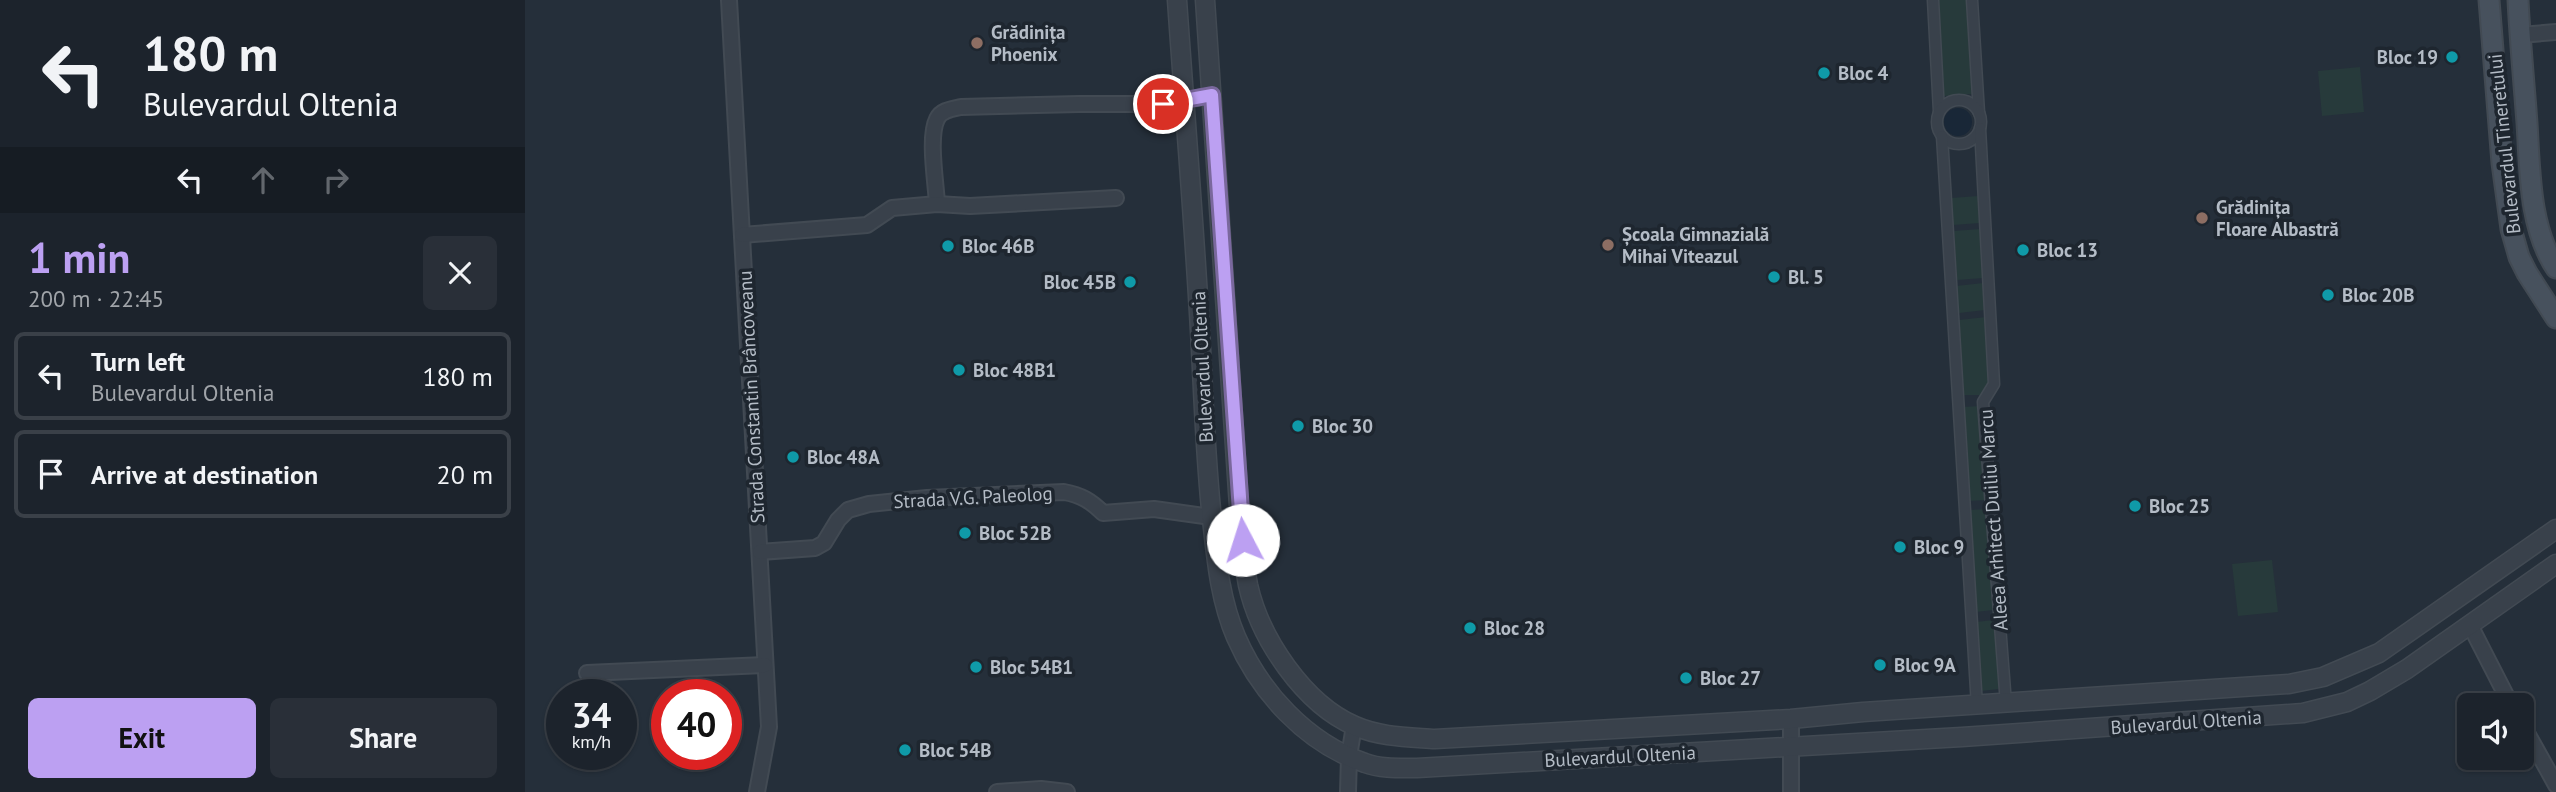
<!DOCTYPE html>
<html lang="en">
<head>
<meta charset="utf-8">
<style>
	:root { --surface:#1c232c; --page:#292f38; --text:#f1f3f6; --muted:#a0a4a9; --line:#3a4048; --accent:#bca0f2 }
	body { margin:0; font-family:"PT Sans",sans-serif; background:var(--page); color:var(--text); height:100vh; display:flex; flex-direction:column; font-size:26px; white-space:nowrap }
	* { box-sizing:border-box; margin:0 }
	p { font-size:23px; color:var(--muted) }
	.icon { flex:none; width:38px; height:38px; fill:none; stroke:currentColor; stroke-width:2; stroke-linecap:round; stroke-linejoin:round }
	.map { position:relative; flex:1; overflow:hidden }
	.side { display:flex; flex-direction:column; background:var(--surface); width:525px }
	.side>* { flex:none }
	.banner { background:#1c232c; color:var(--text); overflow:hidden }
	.tools { position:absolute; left:1932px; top:693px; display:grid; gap:14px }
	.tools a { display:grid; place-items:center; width:77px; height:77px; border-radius:10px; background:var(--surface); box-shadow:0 2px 5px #0004,0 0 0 2px var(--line); font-size:35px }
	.speed { position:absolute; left:21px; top:679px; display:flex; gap:14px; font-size:35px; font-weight:700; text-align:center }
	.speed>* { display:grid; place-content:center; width:91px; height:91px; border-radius:50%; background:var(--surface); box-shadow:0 2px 5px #0004,0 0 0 2px var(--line); line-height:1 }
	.speed small { font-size:18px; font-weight:400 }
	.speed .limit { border:10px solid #d22; background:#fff; color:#111 }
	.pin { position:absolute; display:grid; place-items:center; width:60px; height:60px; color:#fff; margin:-30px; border:4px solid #fff; border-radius:50%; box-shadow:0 2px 7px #0007 }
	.me { position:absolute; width:77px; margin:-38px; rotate:355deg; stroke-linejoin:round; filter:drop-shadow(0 0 5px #0008) }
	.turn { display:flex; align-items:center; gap:24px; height:147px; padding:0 28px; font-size:32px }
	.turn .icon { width:91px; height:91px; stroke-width:2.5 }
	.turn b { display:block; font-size:49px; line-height:60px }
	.lanes { display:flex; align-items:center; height:66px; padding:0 28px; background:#0003; justify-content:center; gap:35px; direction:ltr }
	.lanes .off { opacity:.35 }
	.round { display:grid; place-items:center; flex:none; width:74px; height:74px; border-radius:10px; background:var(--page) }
	.head { display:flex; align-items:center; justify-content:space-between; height:119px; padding:0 28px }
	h1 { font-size:42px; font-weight:800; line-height:52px; color:var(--accent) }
	.button { display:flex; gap:14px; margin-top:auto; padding:14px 28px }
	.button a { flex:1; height:80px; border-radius:10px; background:var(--accent); color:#111; font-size:28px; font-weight:800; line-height:80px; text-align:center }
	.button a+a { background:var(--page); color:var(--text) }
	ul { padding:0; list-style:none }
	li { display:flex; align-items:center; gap:21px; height:88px; margin:0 14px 10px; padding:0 14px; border:4px solid var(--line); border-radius:10px }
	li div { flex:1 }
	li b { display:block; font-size:26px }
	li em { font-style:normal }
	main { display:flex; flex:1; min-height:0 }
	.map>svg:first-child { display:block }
</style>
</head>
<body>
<main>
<section class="side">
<div class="banner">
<div class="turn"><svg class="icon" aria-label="left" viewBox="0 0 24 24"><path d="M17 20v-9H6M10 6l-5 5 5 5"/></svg><div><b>180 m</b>Bulevardul Oltenia</div></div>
<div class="lanes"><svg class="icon" aria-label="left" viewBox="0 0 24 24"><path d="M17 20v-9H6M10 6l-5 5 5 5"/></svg><svg class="icon off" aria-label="ahead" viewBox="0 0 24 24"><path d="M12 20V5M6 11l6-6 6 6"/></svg><svg class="icon off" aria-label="right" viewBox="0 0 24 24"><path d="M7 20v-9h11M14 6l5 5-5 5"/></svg></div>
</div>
<div class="head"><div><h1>1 min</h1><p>200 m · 22:45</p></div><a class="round"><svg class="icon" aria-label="close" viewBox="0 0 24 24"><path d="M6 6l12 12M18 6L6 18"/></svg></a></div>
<ul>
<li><svg class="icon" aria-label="left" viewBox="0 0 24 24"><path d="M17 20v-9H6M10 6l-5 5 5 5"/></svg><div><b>Turn left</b><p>Bulevardul Oltenia</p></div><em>180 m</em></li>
<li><svg class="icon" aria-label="arrive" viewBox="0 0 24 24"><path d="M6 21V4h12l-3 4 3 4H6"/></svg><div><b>Arrive at destination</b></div><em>20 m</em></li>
</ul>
<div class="button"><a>Exit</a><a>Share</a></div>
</section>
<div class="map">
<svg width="2031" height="792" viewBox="0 0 2031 792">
	<rect width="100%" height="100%" fill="#252f3a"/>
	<g fill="#273a3b">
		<path d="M1413,0H1441L1447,94L1419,96Z"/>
		<path d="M1835,67L1839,112L1797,116L1793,71Z"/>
		<path d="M1453,196L1455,223L1428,225L1426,198Z"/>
		<path d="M1455,229L1458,278L1432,280L1429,231Z"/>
		<path d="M1458,283L1460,310L1434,313L1431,286Z"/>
		<path d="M1461,317L1466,384L1459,395H1439L1434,320Z"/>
		<path d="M1455,406L1461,500L1444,501L1438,407Z"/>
		<path d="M1462,509L1468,610L1451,612L1444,510Z"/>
		<path d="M1747,560L1753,612L1713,616L1707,564Z"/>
		<path d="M1469,620L1474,689L1456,691L1450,622Z"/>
	</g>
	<circle fill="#192737" cx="1433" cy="122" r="14"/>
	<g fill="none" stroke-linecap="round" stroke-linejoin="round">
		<defs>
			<g id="pedestrian">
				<path d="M1408,0L1414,112"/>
				<path d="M1447,0L1454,113"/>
				<circle cx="1434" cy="122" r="22"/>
				<path d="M1455,128L1469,384L1458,402L1481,704"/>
				<path d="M1417,136L1452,706"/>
			</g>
			<g id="minor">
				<path d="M204,0L244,727L232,792"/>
				<path d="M1995,35L2031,32"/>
				<path d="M412,204C411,183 403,137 412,119C416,110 427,109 436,107C475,106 514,105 554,104C602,104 639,106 687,95"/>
				<path d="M217,235L342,225L367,208L412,204L445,206L591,198"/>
				<path d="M235,552L290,548L299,543L313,520L323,510L344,504L402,498L539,492C556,495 566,501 578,513L629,509L715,521"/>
				<path d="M1945,625L1986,705"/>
				<path d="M62,673L240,665"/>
				<path d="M1997,724L2031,785"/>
				<path d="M472,792L516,789L542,792"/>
				<path d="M823,792L824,756L829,726"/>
				<path d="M1266,792V719"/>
			</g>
			<g id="tertiary">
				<path d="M652,0C660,116 670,232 676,349C679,409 681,469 688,528C692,565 696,602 711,637C735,692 781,743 840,763C856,769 875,768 892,768L1437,737L1778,713L1822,702L1845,691L1882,669L2031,564"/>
				<path d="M680,0L715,521C718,542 719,564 723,585C735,639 779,704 830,726C855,737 883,737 910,739L1266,719L1338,712L1764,684L1798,677L1854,653L2031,529"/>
			</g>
			<g id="secondary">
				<path d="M1964,0L1977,163L1986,229L1994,257L2002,273L2031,318"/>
				<path d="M1993,0C1995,41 1999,82 2002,123C2005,170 2004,227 2031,268"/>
			</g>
		</defs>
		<use href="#pedestrian" stroke="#424a53" stroke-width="13"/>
		<use href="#minor" stroke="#424a53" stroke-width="18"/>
		<use href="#tertiary" stroke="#424a53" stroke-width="21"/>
		<use href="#secondary" stroke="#424a53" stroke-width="23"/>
		<use href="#pedestrian" stroke="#39414b" stroke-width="10"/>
		<use href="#minor" stroke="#39414b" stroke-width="14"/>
		<use href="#tertiary" stroke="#39414b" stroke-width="18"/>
		<use href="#secondary" stroke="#47515d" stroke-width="19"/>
	</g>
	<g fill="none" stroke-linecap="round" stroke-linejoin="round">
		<defs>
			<path id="route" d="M638,104L687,95L718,540"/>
		</defs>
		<use href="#route" stroke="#7a689d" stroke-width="18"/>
		<use href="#route" stroke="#bca0f2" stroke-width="12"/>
	</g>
	<g fill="#8d6e63" stroke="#1e262f" stroke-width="2.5">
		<circle cx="452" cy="43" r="7"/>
		<circle cx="1677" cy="218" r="7"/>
		<circle cx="1083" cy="245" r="7"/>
	</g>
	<g fill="#0f9aa8" stroke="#1e262f" stroke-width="2.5">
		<circle cx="1927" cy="57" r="7"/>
		<circle cx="1299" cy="73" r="7"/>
		<circle cx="423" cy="246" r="7"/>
		<circle cx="1498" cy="250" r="7"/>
		<circle cx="1249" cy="277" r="7"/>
		<circle cx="605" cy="282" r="7"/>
		<circle cx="1803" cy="295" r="7"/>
		<circle cx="434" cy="370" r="7"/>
		<circle cx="773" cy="426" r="7"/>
		<circle cx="268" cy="457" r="7"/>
		<circle cx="1610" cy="506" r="7"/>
		<circle cx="440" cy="533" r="7"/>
		<circle cx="1375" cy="547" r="7"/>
		<circle cx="945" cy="628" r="7"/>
		<circle cx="1355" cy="665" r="7"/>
		<circle cx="451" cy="667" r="7"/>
		<circle cx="1161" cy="678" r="7"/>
		<circle cx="380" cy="750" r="7"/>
	</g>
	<g text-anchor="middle" stroke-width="7" stroke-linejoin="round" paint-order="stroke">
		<g font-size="19" font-weight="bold" fill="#b4bcc6" stroke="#1e262f" text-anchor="start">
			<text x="466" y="39">Grădinița<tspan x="466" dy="22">Phoenix</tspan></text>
			<text x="1913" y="64" text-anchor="end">Bloc 19</text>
			<text x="1313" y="80">Bloc 4</text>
			<text x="1691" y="214">Grădinița<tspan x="1691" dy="22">Floare Albastră</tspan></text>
			<text x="1097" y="241">Școala Gimnazială<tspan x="1097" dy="22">Mihai Viteazul</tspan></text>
			<text x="437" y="253">Bloc 46B</text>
			<text x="1512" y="257">Bloc 13</text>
			<text x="1263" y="284">Bl. 5</text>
			<text x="591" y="289" text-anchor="end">Bloc 45B</text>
			<text x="1817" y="302">Bloc 20B</text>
			<text x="448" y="377">Bloc 48B1</text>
			<text x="787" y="433">Bloc 30</text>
			<text x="282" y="464">Bloc 48A</text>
			<text x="1624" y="513">Bloc 25</text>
			<text x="454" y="540">Bloc 52B</text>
			<text x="1389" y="554">Bloc 9</text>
			<text x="959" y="635">Bloc 28</text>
			<text x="1369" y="672">Bloc 9A</text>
			<text x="465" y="674">Bloc 54B1</text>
			<text x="1175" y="685">Bloc 27</text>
			<text x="394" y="757">Bloc 54B</text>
		</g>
		<g font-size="19" fill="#b4bcc6" stroke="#1e262f">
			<text transform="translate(1979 144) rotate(-96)" y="7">Bulevardul Tineretului</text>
			<text transform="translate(677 367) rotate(-93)" y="7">Bulevardul Oltenia</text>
			<text transform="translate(226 397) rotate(-93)" y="7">Strada Constantin Brâncoveanu</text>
			<text transform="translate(448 497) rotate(-3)" y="7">Strada V.G. Paleolog</text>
			<text transform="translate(1468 520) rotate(-94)" y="7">Aleea Arhitect Duiliu Marcu</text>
			<text transform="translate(1661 722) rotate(-4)" y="7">Bulevardul Oltenia</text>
			<text transform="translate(1095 756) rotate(-3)" y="7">Bulevardul Oltenia</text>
		</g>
	</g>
</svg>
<div class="tools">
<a><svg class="icon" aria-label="sound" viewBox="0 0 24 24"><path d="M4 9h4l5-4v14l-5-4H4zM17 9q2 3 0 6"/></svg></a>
</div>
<div class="speed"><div>34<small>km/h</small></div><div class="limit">40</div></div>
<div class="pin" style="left:638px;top:104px;background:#d93025"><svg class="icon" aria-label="arrive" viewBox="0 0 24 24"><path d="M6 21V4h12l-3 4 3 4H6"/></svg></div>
<svg class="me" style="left:718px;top:540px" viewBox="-20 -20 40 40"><circle r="19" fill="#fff"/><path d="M0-13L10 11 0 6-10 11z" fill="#bca0f2"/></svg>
</div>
</main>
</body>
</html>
